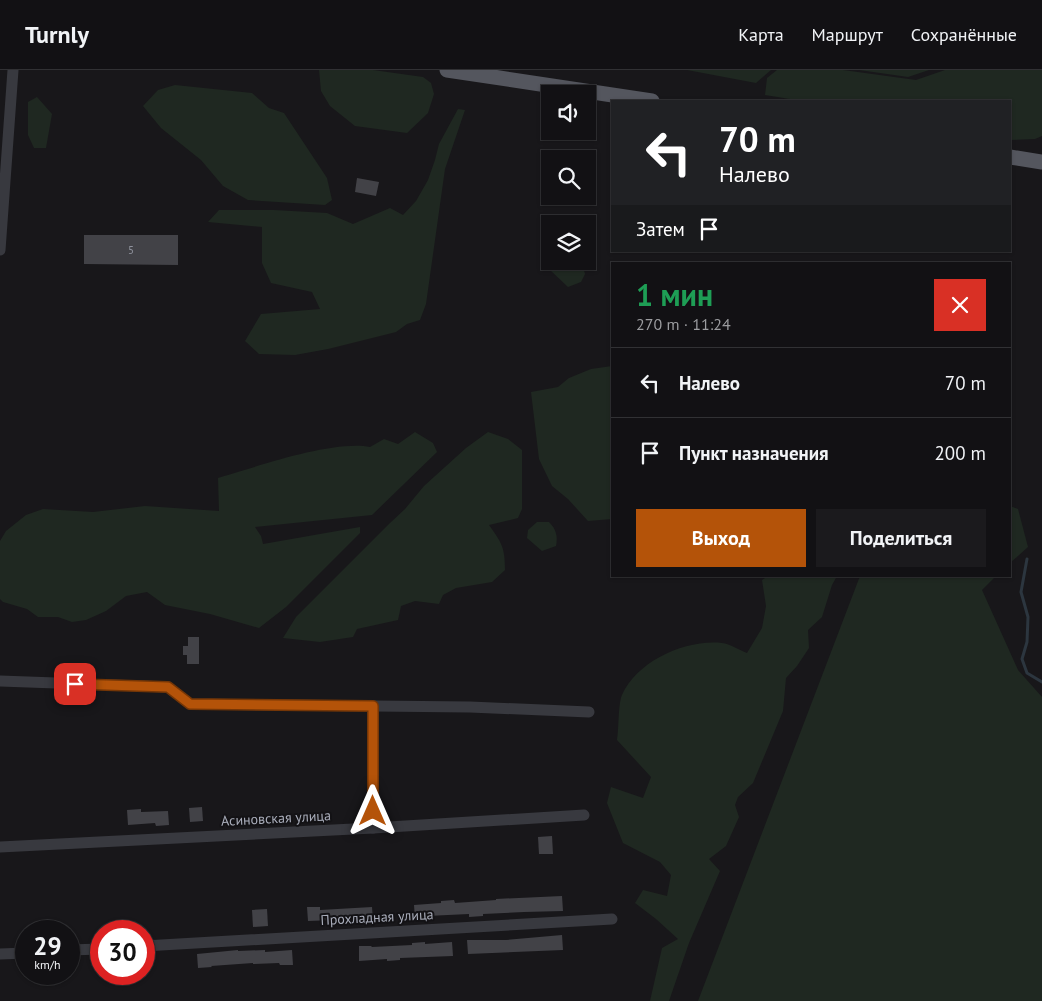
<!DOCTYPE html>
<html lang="ru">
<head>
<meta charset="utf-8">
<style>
	:root { --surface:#121114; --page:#1b1a1d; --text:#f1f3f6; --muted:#9c9da0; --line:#313134; --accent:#b45309 }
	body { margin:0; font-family:"PT Sans",sans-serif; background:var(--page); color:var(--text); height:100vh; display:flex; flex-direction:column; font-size:19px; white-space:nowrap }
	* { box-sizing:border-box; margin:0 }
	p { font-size:16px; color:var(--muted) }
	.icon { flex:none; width:28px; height:28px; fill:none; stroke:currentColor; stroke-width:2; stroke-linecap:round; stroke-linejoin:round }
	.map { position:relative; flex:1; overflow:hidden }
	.panel { position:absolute; left:611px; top:192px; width:400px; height:315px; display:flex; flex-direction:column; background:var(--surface); border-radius:0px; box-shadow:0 1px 4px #0004,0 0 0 1px var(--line) }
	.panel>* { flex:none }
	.banner { position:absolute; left:611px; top:30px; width:400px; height:152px; border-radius:0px; box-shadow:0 1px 4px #0004,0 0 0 1px var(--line); background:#202124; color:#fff; overflow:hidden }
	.tools { position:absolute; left:541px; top:15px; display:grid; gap:10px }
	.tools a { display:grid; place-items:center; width:55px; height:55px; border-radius:0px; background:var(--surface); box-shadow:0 1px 4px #0004,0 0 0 1px var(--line); font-size:25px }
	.speed { position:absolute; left:15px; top:850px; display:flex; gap:10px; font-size:25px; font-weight:700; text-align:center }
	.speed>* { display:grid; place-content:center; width:65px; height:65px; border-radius:50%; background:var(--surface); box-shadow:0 1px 4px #0004,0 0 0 1px var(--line); line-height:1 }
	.speed small { font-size:12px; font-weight:400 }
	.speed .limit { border:8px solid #d22; background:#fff; color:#111 }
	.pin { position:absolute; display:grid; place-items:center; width:42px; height:42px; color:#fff; margin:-21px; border-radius:10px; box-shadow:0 2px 8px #0006 }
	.me { position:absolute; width:55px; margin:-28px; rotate:0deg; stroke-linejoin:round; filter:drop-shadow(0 0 4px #0008) }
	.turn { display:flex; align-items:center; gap:18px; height:105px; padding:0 25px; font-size:22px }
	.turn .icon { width:65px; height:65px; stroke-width:2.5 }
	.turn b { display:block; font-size:35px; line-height:42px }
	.then { display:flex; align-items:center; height:48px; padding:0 25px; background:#0003; gap:10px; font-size:19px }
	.round { display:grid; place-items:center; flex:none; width:52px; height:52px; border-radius:0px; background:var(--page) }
	.head { display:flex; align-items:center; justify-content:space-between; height:85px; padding:0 25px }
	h1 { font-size:30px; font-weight:700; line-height:38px; color:#1e9e55 }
	.button { display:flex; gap:10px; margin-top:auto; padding:10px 25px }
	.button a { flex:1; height:58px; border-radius:0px; background:var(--accent); color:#fff; font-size:20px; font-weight:700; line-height:58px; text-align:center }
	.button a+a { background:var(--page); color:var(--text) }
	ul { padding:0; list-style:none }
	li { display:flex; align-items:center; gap:15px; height:70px; padding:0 25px; border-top:1px solid var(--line) }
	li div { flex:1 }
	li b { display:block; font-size:19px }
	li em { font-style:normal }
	header { display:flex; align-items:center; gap:30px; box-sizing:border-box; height:70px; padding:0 25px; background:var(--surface); border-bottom:1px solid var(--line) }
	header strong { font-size:24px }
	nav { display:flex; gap:28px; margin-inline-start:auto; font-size:18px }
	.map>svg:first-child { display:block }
</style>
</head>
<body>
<header>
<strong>Turnly</strong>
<nav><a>Карта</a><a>Маршрут</a><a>Сохранённые</a></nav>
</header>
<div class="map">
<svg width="1042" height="931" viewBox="0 0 1042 931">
	<rect width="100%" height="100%" fill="#18171a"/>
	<g fill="#1f2821">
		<path d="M319,0H373L423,7L431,13L434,24L428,43L407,63L355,56L330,36L321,21Z"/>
		<path d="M687,0H771L756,13Z"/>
		<path d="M777,0H843L916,10L945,0H1042V66L1035,69L1010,70V31H802L765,25L767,8Z"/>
		<path d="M859,0H929L908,7Z"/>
		<path d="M175,15L252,23L269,38L284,43L327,108L332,130L325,135L248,130L223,116L201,90L161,58L143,36L158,20Z"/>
		<path d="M37,27L52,44L46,78H34L28,65V32Z"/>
		<path d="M458,39L465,40L445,99L426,234L420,250L407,254L396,262L328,279L295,285L259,284L245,271L261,244L320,239L312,222L271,213L262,193V157L208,152L219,140H274L327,143L353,154L390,138L403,145L416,131L428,110L435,90L439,74Z"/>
		<path d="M566,191H577L582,193L585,204L581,212L568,217L549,199Z"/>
		<path d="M612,296V449L588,451L568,429L552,416L539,389L531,322L558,317L569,308L591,299Z"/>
		<path d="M415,362L433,373L437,382L372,445L255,457L261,466L263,474L360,457V463L286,537L259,558L210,544L165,535L147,522L126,526L106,541L86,550L72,552L58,547H38L27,539L3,532L0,529V471L6,461L26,445L43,439L93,442L145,436L219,441L218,408C256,397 332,370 370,377L384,369L398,374Z"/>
		<path d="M488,362L508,369L522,380V439L518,448L489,455C502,473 505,478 505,500L492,512L456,518L443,525L439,534L415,531L401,536L398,550L357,559L353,567L320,572L283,568L296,547L390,453L405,439L424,416L466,378Z"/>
		<path d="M1010,436L1018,439L1028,477L1010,493Z"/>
		<path d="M537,452H549C556,459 558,466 556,476L542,481L527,468L528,460Z"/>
		<path d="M768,506H837L832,515L822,547L808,560L809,578L797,596L786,608L783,641L753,713L738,727L735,735L739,747L726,776L709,789L720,801L689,873L669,931H650L662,878L678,869L656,849L635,833L643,820L667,826L671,805L660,792L623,773L607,733L611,717L643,728L651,707L617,670C619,659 618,634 622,625C637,591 686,569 722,573C730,574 739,580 747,583L762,558L766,536L762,510Z"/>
		<path d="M860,506H996L982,520L1018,600L1042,627V931H698Z"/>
	</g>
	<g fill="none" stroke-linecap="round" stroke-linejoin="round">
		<path stroke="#2c363f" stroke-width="3" d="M1027,489L1021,522L1028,547L1027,572L1022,589L1027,603L1042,612"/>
	</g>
	<g fill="#424247">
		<path d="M357,108L379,112L376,126L355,122Z"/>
		<path d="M84,165H178V195L84,194Z"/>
		<path d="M188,567H199V594H187V585H183V576H188Z"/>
		<path d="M202,737L203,751L190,752L189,738Z"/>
		<path d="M141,739V742L168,741L169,755L156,756L155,753L128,755L127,740Z"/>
		<path d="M552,766L553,784H539L538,767Z"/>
		<path d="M562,826L563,841L524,842L483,844V846L469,847V844L427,846L428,848L415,849L414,835L441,833V831L454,830L455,833L496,830V829Z"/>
		<path d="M307,837H320V840L372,837L373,851L335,852V850L308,851Z"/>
		<path d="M267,839L268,856L253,857L252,840Z"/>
		<path d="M562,865L563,880L468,884L467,870H506Z"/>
		<path d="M425,872V874L452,872L453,886L400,888V890L387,891V889L359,891V876H371L372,877L412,875V873Z"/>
		<path d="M238,880V881L265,880V882L292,880L293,895H280L279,893L253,894V893L211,896L212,897L198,898L197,884Z"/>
	</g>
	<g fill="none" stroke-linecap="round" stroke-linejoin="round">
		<g stroke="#38393f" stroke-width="11">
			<path d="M0,180L13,0"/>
			<path d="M0,611L168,617L190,634L470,637L589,642"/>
			<path d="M373,636V758"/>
			<path d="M0,777L373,758L584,745"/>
			<path d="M144,876L612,849"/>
			<path d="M69,880L101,879"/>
			<path d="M0,884L26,883"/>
		</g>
		<g stroke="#54565e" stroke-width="15">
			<path d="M447,0L652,31"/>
			<path d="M1010,87L1042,92"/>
		</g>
	</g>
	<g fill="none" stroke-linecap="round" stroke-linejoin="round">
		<defs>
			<path id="route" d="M75,614L168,617L190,634L373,636V741"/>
		</defs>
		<use href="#route" stroke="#753606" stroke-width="12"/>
		<use href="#route" stroke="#b45309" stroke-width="9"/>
	</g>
	<g text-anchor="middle" stroke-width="4" stroke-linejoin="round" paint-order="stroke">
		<g font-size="11" fill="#8f929d">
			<text x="131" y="184">5</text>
		</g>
		<g font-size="14" fill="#a9adba" stroke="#131215">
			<text transform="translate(276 748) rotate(-3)" y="5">Асиновская улица</text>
			<text transform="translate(377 847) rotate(-3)" y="5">Прохладная улица</text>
		</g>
	</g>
</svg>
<div class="tools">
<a><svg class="icon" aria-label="sound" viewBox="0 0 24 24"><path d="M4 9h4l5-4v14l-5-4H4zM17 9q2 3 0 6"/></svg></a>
<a><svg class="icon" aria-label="search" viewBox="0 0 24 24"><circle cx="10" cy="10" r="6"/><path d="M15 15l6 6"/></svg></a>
<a><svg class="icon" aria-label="layers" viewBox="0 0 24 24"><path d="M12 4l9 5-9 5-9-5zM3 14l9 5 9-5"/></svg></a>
</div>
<div class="speed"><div>29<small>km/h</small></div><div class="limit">30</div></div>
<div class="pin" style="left:75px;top:614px;background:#d93025"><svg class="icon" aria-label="arrive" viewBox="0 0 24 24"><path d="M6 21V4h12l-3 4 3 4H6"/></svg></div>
<svg class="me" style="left:373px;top:741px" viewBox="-20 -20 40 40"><path d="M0-17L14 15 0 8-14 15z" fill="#b45309" stroke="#fff" stroke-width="4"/></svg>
<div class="banner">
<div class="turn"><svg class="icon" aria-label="left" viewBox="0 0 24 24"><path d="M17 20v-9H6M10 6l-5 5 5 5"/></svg><div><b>70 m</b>Налево</div></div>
<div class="then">Затем<svg class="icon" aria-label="arrive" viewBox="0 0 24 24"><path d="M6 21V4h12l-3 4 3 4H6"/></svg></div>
</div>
<section class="panel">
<div class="head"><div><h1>1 мин</h1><p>270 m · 11:24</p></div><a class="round" style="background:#d93025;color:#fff"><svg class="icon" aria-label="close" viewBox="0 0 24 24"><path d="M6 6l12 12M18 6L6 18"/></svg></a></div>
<ul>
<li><svg class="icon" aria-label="left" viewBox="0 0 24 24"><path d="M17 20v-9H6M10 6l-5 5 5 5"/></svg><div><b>Налево</b></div><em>70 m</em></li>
<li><svg class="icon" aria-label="arrive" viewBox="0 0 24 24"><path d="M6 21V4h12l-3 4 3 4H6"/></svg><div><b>Пункт назначения</b></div><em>200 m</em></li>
</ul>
<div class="button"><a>Выход</a><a>Поделиться</a></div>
</section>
</div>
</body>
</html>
